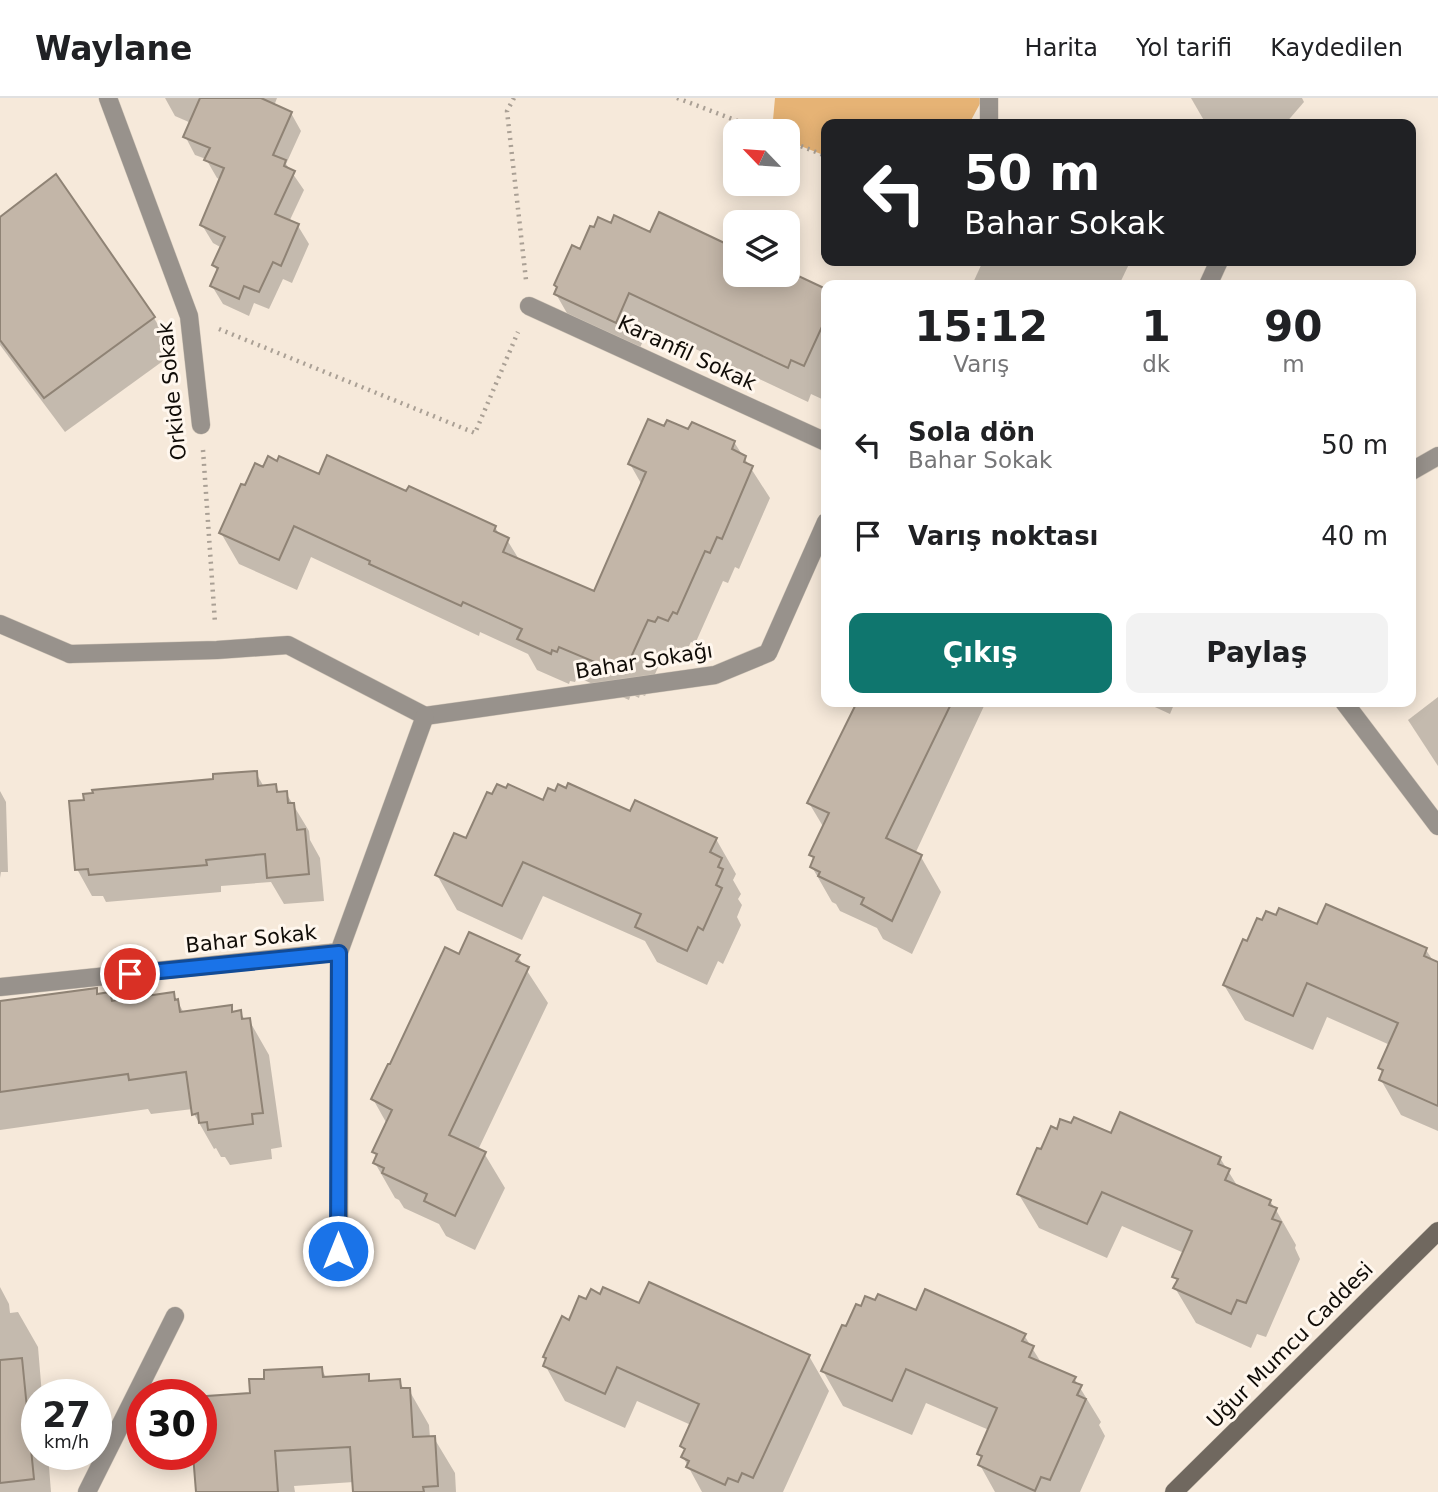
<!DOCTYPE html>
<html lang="tr">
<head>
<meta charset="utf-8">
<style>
	:root { --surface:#fff; --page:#f2f2f2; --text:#202124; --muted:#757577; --line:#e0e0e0; --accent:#0f766e }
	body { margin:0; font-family:"DejaVu Sans",sans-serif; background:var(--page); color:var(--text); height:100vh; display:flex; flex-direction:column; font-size:26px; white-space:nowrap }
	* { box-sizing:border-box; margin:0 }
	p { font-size:23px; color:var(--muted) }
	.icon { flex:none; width:38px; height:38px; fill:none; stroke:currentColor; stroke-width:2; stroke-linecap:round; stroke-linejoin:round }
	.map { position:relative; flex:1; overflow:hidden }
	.panel { position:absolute; left:821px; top:182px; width:595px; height:427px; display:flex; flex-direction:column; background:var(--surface); border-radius:14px; box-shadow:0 4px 18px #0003 }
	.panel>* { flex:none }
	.guide { position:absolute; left:821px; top:21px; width:595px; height:147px; border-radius:14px; box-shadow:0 4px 18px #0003; background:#202124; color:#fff; overflow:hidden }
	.needle { width:46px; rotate:295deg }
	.tools { position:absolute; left:723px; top:21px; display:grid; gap:14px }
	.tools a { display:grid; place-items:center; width:77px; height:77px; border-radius:14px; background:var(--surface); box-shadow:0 4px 18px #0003; font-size:35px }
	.speed { position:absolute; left:21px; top:1281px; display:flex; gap:14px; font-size:35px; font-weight:700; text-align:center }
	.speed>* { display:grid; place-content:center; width:91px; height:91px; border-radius:50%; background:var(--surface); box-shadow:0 4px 18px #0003; line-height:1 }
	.speed small { font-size:18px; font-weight:400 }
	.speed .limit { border:10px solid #d22; background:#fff; color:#111 }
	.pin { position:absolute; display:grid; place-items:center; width:60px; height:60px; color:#fff; margin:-30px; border:4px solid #fff; border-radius:50%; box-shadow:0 2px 7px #0007 }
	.me { position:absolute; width:77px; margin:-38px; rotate:0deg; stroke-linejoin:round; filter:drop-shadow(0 0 5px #0008) }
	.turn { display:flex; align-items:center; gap:24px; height:147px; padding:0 28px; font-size:32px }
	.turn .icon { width:91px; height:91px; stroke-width:2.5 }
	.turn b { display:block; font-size:49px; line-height:60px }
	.eta { display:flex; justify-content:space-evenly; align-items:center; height:119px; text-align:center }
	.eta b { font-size:42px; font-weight:700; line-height:49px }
	.cta { display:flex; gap:14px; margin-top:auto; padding:14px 28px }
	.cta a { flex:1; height:80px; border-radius:14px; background:var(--accent); color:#fff; font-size:28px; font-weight:700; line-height:80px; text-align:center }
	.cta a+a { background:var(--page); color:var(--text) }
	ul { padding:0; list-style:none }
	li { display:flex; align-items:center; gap:21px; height:91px; padding:0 28px }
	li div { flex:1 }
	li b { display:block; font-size:26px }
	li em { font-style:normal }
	header { display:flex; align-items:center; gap:42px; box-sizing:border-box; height:98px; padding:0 35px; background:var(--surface); border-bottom:2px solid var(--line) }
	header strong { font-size:33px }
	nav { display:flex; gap:38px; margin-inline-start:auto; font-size:24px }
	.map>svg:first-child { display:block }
</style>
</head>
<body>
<header>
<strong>Waylane</strong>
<nav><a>Harita</a><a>Yol tarifi</a><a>Kaydedilen</a></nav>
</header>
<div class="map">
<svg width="1438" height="1394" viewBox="0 0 1438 1394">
	<rect width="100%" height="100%" fill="#f6e9da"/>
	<path fill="#e6b375" d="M775,0H983L969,26H826V58L788,43V33H772Z"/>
	<g fill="#0003">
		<path d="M165,0H277L274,8L291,15L301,33L286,66L304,92L289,124L298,128L309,146L292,185L283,181L269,211L254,205L249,218L223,206L212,188L218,175L214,167L222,150L213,145L202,127L221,82L217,80L206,61L195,57L185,38L191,25L175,18Z"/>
		<path d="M1191,0H1302L1304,4L1285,26H1206Z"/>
		<path d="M56,78L154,220L174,255L65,334L0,247V121Z"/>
		<path d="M612,127L735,151V177L788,175L823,192L826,196L824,302L811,296L808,304L649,229L636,259L576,231L556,196L558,191L556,187L581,153Z"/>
		<path d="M983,163H1129L1130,164L1119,187H972Z"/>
		<path d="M665,330L734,344L770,400L739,471L735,469L728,485L723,483L695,546L691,544L686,554L676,549L673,555L666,552L645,598L640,596L639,600L631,596L629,602L577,579L575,584L570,583L569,586L537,572L528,556L480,534L479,538L311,459L297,492L239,466L221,435L246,390L264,371L320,379L407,395L495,429L500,438L507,442L520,463L594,495L642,387L630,366Z"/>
		<path d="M1438,599V668L1408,622Z"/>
		<path d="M859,604H982L984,608L915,756L921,759L941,794L912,856L883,841L877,830L840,813L836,806L832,804L812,769L815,763L811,757L824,730L809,705Z"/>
		<path d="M1144,604H1175L1170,616Z"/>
		<path d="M256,675L264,689L275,688L280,695H286L309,733L310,742L320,760L324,803L284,806L271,784L221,788V794L106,804L103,798H92L77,771L215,682Z"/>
		<path d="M0,693L6,704L8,774H1L0,780Z"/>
		<path d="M544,704L631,715L716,741L736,776L733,782L741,796L738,801L742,807L737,819L741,827L723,866L718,863L707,887L657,864L645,843L543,798L522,842L457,812L437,777L467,743Z"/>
		<path d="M1318,829L1426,852L1438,870V1033L1401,1017L1381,982L1383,976L1380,970L1390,947L1327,919L1313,952L1245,922L1224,887L1248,846Z"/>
		<path d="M460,858L518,859L548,905L478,1052L484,1055L505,1090L475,1152L446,1138L439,1126L404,1110L399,1102L395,1100L375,1065L378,1060L374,1054L387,1026L373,1001Z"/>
		<path d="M96,892L99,897L109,896L114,904L173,896L184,915L231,909L234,915L240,914L245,922H249L269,957L282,1049L271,1051L272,1061L230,1067L225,1059H221L216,1050L214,1051L194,1016L193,1011L151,1016L148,1011L0,1032V911Z"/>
		<path d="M1112,1037L1220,1060L1238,1089L1270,1103L1276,1112L1296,1147L1295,1150L1300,1161L1266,1239L1257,1236L1251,1250L1196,1225L1175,1190L1178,1185L1174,1178L1184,1155L1122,1128L1107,1160L1039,1130L1018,1095Z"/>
		<path d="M0,1189L9,1206L10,1215L18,1214L38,1249L42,1297H37V1356H48L51,1394H0Z"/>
		<path d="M640,1208L809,1258L829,1293L783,1394H702L683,1359L685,1354L682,1348L691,1327L637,1303L625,1330L565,1303L545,1267L547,1263L545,1259L570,1224Z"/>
		<path d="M917,1214L1024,1237L1042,1266L1074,1280L1101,1324L1099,1327L1105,1338L1080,1394H995L980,1367L982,1362L979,1355L989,1332L926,1305L912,1337L843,1308L823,1273Z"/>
		<path d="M321,1270L327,1281L368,1278L371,1284L399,1282L404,1292H409L429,1327L430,1340H434L455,1375L456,1394H355L354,1384L294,1388L295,1394H197L201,1356L266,1282Z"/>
	</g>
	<g fill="#c3b6a8" stroke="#8f8375" stroke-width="2">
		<path d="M200,0H261L292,14L273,57L286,62L284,68L295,73L275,116L299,126L281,168L273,164L259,194L244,188L239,201L210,188L218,170L212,167L225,139L200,127L224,70L204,62L210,50L183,39Z"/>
		<path d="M56,76L155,219L44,300L0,242V119Z"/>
		<path d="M659,114L735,150V177H788V173L826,191V220L804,268L791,262L788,270L629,195L616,225L554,196L557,189L554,187L572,147L580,151L590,128L594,129L598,119L611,125L614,117L650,134Z"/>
		<path d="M648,321L664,328L667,322L688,331L692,324L735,343L732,351L746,358L744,364L753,368L722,441L717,439L710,455L705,453L677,516L673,514L668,523L658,519L655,524L648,522L627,568L622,566L621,570L613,566L611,571L559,549L557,554L552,552L551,556L517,541L522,531L463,504L461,508L369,466L370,463L294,428L279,462L219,435L241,386L245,387L255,365L263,369L268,358L277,363L279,358L319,376L327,357L406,393L409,388L496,428L494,433L509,440L503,454L594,493L646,374L628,366Z"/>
		<path d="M857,604H952L886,740L922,757L892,823L861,806L864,800L818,778L820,774L810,769L814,759L809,757L829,715L807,705Z"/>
		<path d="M257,673L258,688L276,686L277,694L287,693L288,705H294L297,732L305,731L309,776L267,780L265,756L206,762L207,767L89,777L88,771L75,772L69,703L84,702L83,696L93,695L92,692L213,681V676Z"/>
		<path d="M568,685L630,713L635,702L717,740L710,754L722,760L718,769L723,771L716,787L722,790L703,832L698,829L687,853L635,829L641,816L523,764L502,808L435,777L454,735L466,740L487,694L492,696L497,686L506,690L508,686L543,702L548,690L555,693L558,686L566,690Z"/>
		<path d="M1326,806L1427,850L1424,858L1438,864V1008L1379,982L1383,972L1378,970L1398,925L1307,885L1293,918L1223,887L1243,841L1247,843L1257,820L1262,822L1266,813L1276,817L1279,810L1317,826Z"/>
		<path d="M469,834L520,857L516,863L529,869L449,1037L486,1054L455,1118L424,1103L427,1096L382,1075L384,1070L373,1065L377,1056L372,1054L392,1012L371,1001L388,966H390L445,849L459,856Z"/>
		<path d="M97,890V896L110,894L112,903L174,894L175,902L178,901L180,914L232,907V914L241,912L242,921L250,920L263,1015L252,1016L253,1026L208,1032L207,1024L199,1025L198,1015L192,1017L186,974L129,982L128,976L0,994V903Z"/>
		<path d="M1120,1014L1221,1059L1218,1066L1230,1071L1225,1082L1271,1102L1269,1107L1277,1110L1272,1121L1281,1124L1246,1205L1237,1202L1231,1216L1173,1190L1178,1181L1172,1179L1192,1133L1102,1094L1087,1126L1017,1096L1037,1050L1041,1051L1051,1028L1057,1031L1060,1021L1071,1025L1074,1019L1111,1035Z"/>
		<path d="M649,1184L810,1257L753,1380L742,1375L738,1384L728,1380L725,1387L686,1369L689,1363L681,1359L685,1351L680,1348L699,1306L617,1269L605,1296L543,1268L546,1260L543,1259L562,1218L569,1222L579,1198L586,1201L591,1191L600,1196L603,1189L639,1205Z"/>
		<path d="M925,1191L1026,1236L1022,1243L1034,1248L1029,1259L1076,1279L1073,1284L1082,1287L1077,1297L1086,1301L1050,1382L1041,1379L1035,1393L978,1367L982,1358L977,1356L997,1310L906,1271L892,1303L821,1273L842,1227L846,1228L856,1206L861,1208L865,1198L875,1202L878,1196L916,1212Z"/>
		<path d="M22,1260L34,1381L0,1385V1262Z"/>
		<path d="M322,1269L323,1279L369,1276V1283L400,1281L401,1290H410L413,1339L435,1338L438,1388L423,1389L424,1394H353L350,1349L275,1353L278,1394H196L193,1356H201V1306H207V1298L250,1295L249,1281H264V1272Z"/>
	</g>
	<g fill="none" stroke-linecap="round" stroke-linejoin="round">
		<defs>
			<path id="pedestrian" d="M0,526L70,556"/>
			<g id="minor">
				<path d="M108,0L189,218L201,327"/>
				<path d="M989,26V0"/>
				<path d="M1208,187L1219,163"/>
				<path d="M529,208L826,344"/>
				<path d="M1410,374L1438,358"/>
				<path d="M70,556L217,552L288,547L425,618"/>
				<path d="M1344,604L1438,728"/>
				<path d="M425,618L715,577L768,555L826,424"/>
				<path d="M0,889L339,854L425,618"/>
				<path d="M339,1153V854"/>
				<path d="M87,1394L175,1218"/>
			</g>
			<path id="secondary" d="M1174,1394L1438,1133"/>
		</defs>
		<use href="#pedestrian" stroke="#d1c6b8" stroke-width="19"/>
		<use href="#minor" stroke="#d1c6b8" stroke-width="19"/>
		<use href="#secondary" stroke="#d1c6b8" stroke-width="19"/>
		<g stroke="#aaa095" stroke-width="4.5" stroke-dasharray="2 5" stroke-linecap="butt">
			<path d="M514,0L507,13L526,182"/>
			<path d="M677,0L764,33"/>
			<path d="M788,43L826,58"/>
			<path d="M219,231L475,335L518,234"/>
			<path d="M203,352L215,525"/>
		</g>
		<use href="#pedestrian" stroke="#98928c" stroke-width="18"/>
		<use href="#minor" stroke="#98928c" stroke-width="18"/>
		<use href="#secondary" stroke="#70685f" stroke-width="18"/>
	</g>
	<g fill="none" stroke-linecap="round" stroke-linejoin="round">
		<defs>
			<path id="route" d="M130,876L339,855L338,1153"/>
		</defs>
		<use href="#route" stroke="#114b97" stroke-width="18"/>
		<use href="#route" stroke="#1a73e8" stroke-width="12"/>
	</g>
	<g text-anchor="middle" stroke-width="6" stroke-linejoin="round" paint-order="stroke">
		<g font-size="21" fill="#100c07" stroke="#fff7ee">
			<text transform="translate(687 255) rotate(25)" y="7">Karanfil Sokak</text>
			<text transform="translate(172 293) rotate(-96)" y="7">Orkide Sokak</text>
			<text transform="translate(644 563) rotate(-9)" y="7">Bahar Sokağı</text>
			<text transform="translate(251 841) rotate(-6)" y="7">Bahar Sokak</text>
			<text transform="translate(1290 1247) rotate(-45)" y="7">Uğur Mumcu Caddesi</text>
		</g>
	</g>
</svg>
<div class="tools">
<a><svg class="needle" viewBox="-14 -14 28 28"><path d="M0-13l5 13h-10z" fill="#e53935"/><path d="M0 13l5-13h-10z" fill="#757577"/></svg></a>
<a><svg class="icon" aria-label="layers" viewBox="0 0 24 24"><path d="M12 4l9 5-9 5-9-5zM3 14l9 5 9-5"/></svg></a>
</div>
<div class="speed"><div>27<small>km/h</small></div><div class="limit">30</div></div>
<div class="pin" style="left:130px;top:876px;background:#d93025"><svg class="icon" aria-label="arrive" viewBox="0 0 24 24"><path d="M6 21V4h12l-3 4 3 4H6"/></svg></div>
<svg class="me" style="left:338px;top:1153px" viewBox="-20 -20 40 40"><circle r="17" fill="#1a73e8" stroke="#fff" stroke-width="3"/><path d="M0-11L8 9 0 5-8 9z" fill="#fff"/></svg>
<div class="guide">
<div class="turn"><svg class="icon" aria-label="left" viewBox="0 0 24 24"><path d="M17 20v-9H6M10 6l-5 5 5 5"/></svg><div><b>50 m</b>Bahar Sokak</div></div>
</div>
<section class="panel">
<div class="eta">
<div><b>15:12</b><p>Varış</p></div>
<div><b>1</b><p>dk</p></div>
<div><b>90</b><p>m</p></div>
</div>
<ul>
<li><svg class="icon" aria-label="left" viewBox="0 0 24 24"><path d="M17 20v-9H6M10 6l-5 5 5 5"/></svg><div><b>Sola dön</b><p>Bahar Sokak</p></div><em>50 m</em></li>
<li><svg class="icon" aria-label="arrive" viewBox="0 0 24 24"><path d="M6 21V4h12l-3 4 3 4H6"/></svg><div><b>Varış noktası</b></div><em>40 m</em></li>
</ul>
<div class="cta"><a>Çıkış</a><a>Paylaş</a></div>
</section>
</div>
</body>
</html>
